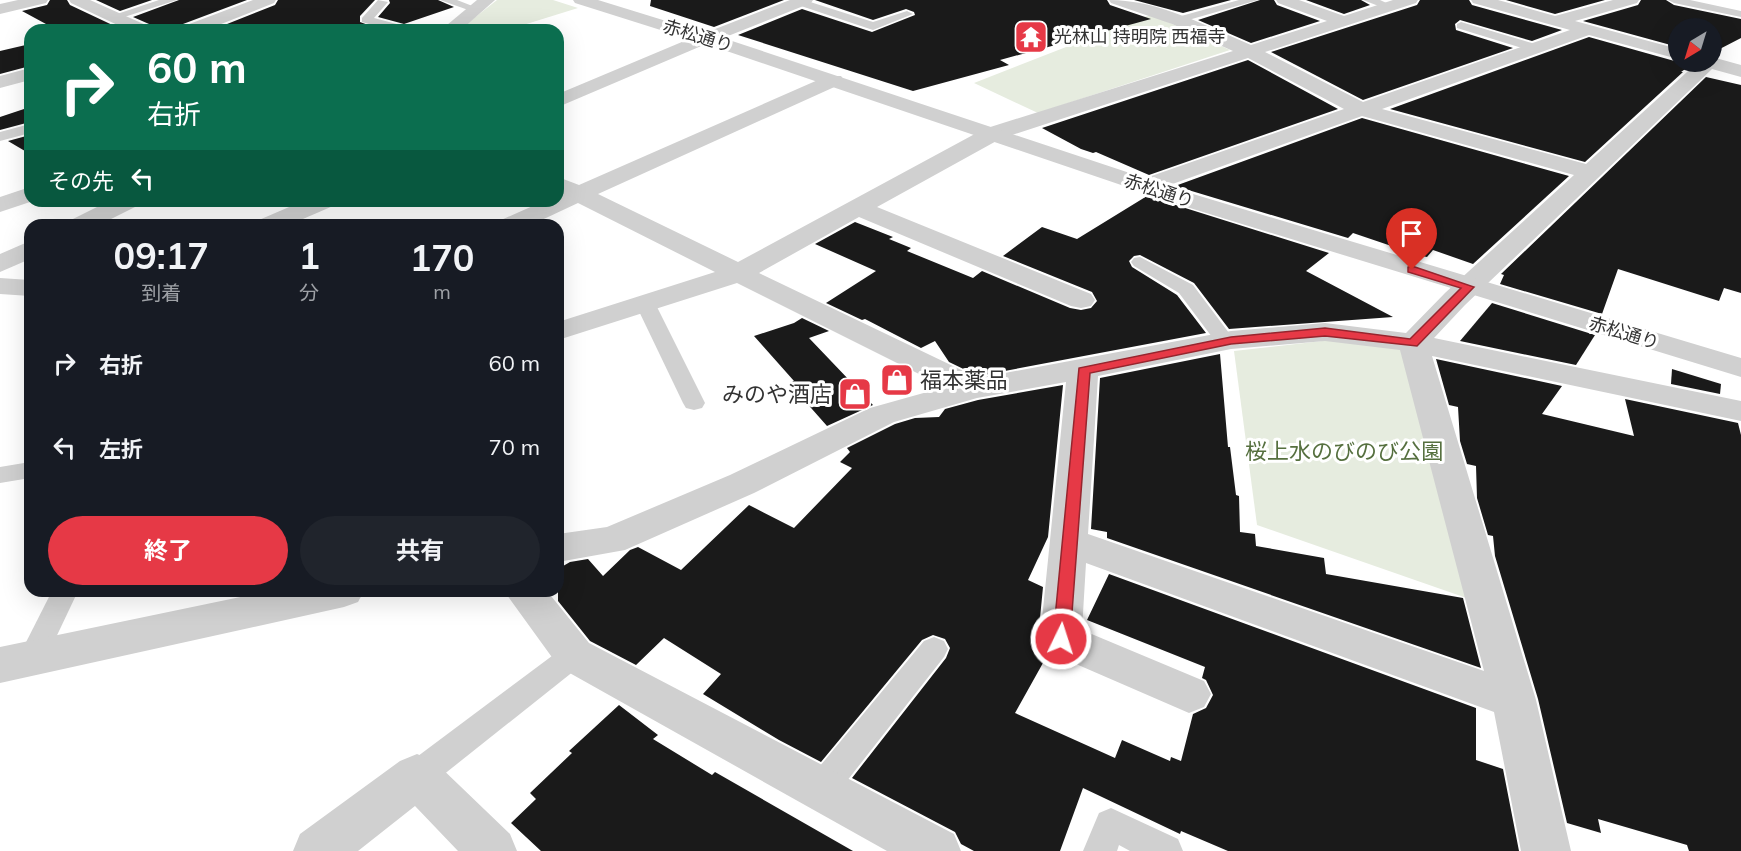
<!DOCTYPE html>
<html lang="ja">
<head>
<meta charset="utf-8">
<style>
	:root { --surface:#171b24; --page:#20242c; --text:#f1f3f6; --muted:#9ea1a6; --accent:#e63946 }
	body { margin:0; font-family:Mulish,"Noto Sans JP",sans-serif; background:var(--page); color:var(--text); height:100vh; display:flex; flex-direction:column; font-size:22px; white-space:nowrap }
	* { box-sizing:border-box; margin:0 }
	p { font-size:20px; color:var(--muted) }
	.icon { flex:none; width:33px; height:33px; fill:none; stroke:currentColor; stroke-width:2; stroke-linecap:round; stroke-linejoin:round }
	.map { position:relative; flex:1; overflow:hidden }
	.panel { position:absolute; left:24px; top:219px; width:540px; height:378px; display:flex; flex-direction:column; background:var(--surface); border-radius:18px; box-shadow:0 6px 24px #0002 }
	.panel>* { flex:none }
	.banner { position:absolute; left:24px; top:24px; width:540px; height:183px; border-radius:18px; box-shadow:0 6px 24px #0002; background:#0b6e4f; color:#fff; overflow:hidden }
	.needle { width:39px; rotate:218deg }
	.buttons { position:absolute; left:1668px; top:18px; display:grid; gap:12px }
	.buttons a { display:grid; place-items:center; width:54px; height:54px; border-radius:50%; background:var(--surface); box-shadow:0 6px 24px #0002; font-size:30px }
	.pin { position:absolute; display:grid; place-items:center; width:51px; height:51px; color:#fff; margin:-62px -26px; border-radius:50% 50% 50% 0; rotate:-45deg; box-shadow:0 0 6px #0007 }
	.pin .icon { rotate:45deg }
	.me { position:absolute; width:66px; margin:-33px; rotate:4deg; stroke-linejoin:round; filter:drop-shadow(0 0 4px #0008) }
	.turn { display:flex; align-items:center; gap:21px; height:126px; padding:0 24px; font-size:27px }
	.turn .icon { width:78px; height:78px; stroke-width:2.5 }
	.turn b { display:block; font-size:42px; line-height:51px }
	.then { display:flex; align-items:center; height:57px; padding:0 24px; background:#0003; gap:12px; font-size:22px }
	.eta { display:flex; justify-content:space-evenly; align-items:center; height:102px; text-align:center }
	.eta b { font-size:36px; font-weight:700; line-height:42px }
	.button { display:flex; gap:12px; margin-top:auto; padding:12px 24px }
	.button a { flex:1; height:69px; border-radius:36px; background:var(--accent); color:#fff; font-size:24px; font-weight:700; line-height:69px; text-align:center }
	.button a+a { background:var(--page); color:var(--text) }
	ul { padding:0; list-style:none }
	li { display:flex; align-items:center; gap:18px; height:84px; padding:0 24px }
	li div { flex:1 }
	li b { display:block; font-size:22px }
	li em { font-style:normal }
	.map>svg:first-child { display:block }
</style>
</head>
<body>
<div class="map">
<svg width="1741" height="851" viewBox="0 0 1741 851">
	<rect width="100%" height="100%" fill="#fff"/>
	<g fill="#e6ecdf">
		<path d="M497,0H553L578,8L507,30H459Z"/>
		<path d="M1152,15L1230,50L1038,113L974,83L1102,33L1096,29Z"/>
		<path d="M1331,340L1406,347L1478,602L1257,525L1234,351Z"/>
	</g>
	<g fill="#1a1a1a">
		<path d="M50,0H67L70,5L123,30H57L22,11L47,5Z"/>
		<path d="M96,0H152L120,11Z"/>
		<path d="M179,0H247L183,24L179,30H153L149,24L133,17Z"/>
		<path d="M278,0H375L360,16V22L382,30H212L275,5Z"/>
		<path d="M389,0H438L454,7L404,24L378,17L390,3Z"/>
		<path d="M651,0H784L714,27L650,6Z"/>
		<path d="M815,0H1107L1110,5L1151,19L1000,60L1009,65L913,91L738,35L802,9L872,32L915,15L914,12L906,9L873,20Z"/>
		<path d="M1134,0H1231L1183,13Z"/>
		<path d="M1260,0H1274L1277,5L1320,21L1251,43L1198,20Z"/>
		<path d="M1306,0H1361L1370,5L1344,14Z"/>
		<path d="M1420,0H1469L1472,5L1562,30L1532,41L1460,20L1455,24L1456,30L1513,48L1363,100L1271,52L1417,5Z"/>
		<path d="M1506,0H1605L1555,14Z"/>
		<path d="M1641,0H1666L1674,5L1741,19V38L1712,53V28H1678V47L1583,21L1638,5Z"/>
		<path d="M1589,37L1678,62H1695L1681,72H1683L1585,162L1390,109Z"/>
		<path d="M30,44V66L0,74V51Z"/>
		<path d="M1248,60L1338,109L1149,175L1096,152L1093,153L1081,149L1042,128Z"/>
		<path d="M1706,77L1741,85V293L1724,288L1719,301L1618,269L1602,314L1500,284L1504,275L1501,274Z"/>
		<path d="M30,107V122L0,130V117Z"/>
		<path d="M1362,118L1569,176L1473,264L1433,250L1427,257L1418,255L1353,233L1348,238L1175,186Z"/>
		<path d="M30,135V154L8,141Z"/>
		<path d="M1147,196L1329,253L1306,271L1393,317L1229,329L1194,283L1140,255L1134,256L1129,261L1132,267L1177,295L1206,333L978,376L949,362L935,341L921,348L865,319L862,320L826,303L876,271L815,244L855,222L893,237L889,239L911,248L907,251L973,278L982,271L1070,308L1081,310L1091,308L1097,301L1092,292L1003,256L1042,227L1077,239Z"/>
		<path d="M1492,303L1595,335L1576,365L1460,341Z"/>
		<path d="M802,318L829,331L809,338L873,405L827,426L789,383L794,381L754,336L794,323Z"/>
		<path d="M1220,354L1228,447H1230L1236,495L1239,496L1240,532L1255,534L1256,546L1324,558L1326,574L1463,598L1481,668L1107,538V532L1091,529L1100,378Z"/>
		<path d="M1436,359L1562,386L1542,414L1634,436L1625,399L1738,423L1741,435V851H1689L1687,845L1598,819L1601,833L1567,823L1538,699L1495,556L1493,536L1488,535L1477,498L1476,466L1467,464L1460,441L1458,407L1449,405Z"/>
		<path d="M1672,369L1721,384L1720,394L1671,384Z"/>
		<path d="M1063,385L1048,537L1028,580L1043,587L1038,639L1044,652L1048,654L1015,713L1115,758L1122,740L1170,761L1171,757L1181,761L1193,714L1206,708L1213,695L1206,680L1202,678L1205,667L1087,620L1109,574L1476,708V760L1503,769L1519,851H1228L1181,831L1180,834L1083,788L1060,851H974L961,844L955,832L852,778L946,658L950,648L945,639L933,635L922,640L821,762L779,740L703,694L721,674L664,638L636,665L590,641L558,601V569L570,562L588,559L603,576L630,550L638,547L681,570L749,505L794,528L852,468L840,462L850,452L847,448L895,424L915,418L939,417L945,409L978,400Z"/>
		<path d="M619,705L658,735L653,739L712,775L715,772L853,851H541L511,823L536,799L530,793L572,753L569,751Z"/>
	</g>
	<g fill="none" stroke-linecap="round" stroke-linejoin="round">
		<g fill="#d0d0d0" fill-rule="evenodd">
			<path d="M159,0H177L118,19L114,20L108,17Z"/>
			<path d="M378,0L388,2L374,18L408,27L410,30H390L362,22V18Z"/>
			<path d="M440,0H457L480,9L474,12Z"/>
			<path d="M795,0H804L873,22L907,11L913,14L873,30L795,4Z"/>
			<path d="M1239,0H1258L1178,23L1172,20L1174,18Z"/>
			<path d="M1363,0H1380L1395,7L1389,10Z"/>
			<path d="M1668,0H1690L1741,11V17L1674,3Z"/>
			<path d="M1461,22L1542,46L1544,49L1538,53L1457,28V24Z"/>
			<path d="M30,124V133L0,141V132Z"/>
			<path d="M1140,257L1193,285L1235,341L1232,345H1218L1179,293L1134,266L1131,262L1134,258Z"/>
			<path d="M646,299L653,301L656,305L705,403L702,408L694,410L686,408L683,403L636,305L639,301Z"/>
			<path d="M30,462V478L0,483V467Z"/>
			<path d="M52,591H78L42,667L32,670L22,667L18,658Z"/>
			<path d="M934,637L944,641L948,649L944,657L832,800L821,804L810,800L805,789L810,778L924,641Z"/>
			<path d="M574,643L584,647L588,655L584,663L428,787L417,791L406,787L401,776L406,765L564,647Z"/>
			<path d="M1111,808L1178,839L1183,851H1130L1119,845L1117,851H1083L1099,813Z"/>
		</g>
		<g fill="#d0d0d0" fill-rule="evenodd">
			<path d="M18,0H48L46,3L0,14V4Z"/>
			<path d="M69,0H90L148,26L151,30H128L71,3Z"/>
			<path d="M253,0H276L274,3L206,30H181L184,26Z"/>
			<path d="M477,0H495L461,30H441Z"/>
			<path d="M1109,0C1159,0 1206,26 1251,45L1327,21L1278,3L1276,0H1299L1344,16L1393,0H1418L1416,3L1265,52L1363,102L1570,30L1473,3L1471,0H1498L1555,16L1613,0H1639L1637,3L1575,21L1678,49V59L1589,35L1382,109L1586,164L1698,62H1712V57L1741,65V77L1712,69L1465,305L1434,338L1741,401V421L1432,356L1536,700L1571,851H1521L1494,712L1086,563L1082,630L1204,681L1211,694L1204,707L1189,713L1046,651L1040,639L1066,382L977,398L894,422L754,493L625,550L558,562V534L607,527L730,475L870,408L945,387L737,283L558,340V322L715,272L578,203L531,225H497L501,220L544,201H558V177L579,185L827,76H841L844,80L841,84L598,194L738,262L984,129L1233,51L1172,24L1111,3ZM1248,58L1344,109L1137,181L1133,186L1137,191L1145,193L1153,191L1362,116L1574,175L1445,293L1406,333L1325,323L1231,331L978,378L759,273L859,217L1071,306L1081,308L1091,306L1095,300L1091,294L877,207L1000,139ZM1325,341L1400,350L1484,671L1088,534L1098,376L1231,349Z"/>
			<path d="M30,68V80L0,88V76Z"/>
			<path d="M30,187V201H33L0,212V197Z"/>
			<path d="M109,201H140L137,206L99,225H67L71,220Z"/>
			<path d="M30,241V259L0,272V254Z"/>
			<path d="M0,278L30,280V296L0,294Z"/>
			<path d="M269,591H364L358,602L344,607L0,683V647Z"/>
			<path d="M504,591H547L589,643L954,834L961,851H887L559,667Z"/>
			<path d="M417,754L434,761L510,834L517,851H458L415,806L358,851H293L300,834L400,761Z"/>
		</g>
		<g fill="#d0d0d0" fill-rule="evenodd">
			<path d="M573,0H598L705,33L790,0H813L811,3L723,38L1193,194L1741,358V377L1177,204L706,44L558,107V94L689,39L575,3Z"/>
			<path d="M303,201H336L333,206L289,225H255L259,220Z"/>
		</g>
	</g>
	<path fill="#e63946" stroke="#96252e" stroke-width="1.5" d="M1412,266L1474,287L1417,346L1325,336L1231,344L1090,373L1070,639L1067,644L1061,646L1055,644L1053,639L1079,368L1231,337L1325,328L1410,339L1461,288L1408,272V267Z"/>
	<defs>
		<symbol id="temple-square" viewBox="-11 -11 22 22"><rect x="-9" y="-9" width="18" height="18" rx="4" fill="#e63946" stroke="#fff"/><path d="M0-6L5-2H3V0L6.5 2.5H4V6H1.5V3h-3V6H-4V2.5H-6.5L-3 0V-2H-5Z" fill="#fff"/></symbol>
		<symbol id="shop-square" viewBox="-11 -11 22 22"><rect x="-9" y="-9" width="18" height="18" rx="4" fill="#e63946" stroke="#fff"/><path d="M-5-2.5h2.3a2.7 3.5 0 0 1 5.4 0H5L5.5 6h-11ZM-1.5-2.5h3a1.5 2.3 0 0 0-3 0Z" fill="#fff"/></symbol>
	</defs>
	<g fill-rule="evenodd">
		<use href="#temple-square" x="1012" y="18" width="38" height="38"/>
		<use href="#shop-square" x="878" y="361" width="38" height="38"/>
		<use href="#shop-square" x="836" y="375" width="38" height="38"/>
	</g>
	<g text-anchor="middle" stroke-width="6" stroke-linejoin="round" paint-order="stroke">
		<g font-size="18" fill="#333" stroke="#fff">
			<text transform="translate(698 36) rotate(17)" y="6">赤松通り</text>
			<text transform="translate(1159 191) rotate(18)" y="6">赤松通り</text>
			<text transform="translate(1624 333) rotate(17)" y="6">赤松通り</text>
		</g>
		<g font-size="18" fill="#333" stroke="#fff" text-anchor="start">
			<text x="1054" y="43">光林山 持明院 西福寺</text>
		</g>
		<g font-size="22" fill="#333" stroke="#fff" text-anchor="start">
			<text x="920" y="388">福本薬品</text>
			<text x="832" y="402" text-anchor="end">みのや酒店</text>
		</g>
		<g font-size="22" fill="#56703f" stroke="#fff">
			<text x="1344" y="459">桜上水のびのび公園</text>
		</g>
	</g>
</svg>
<div class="buttons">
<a><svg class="needle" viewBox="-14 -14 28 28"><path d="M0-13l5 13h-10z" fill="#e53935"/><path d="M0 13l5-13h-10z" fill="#9ea1a6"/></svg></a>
</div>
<div class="pin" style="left:1412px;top:270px;background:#d93025"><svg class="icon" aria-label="arrive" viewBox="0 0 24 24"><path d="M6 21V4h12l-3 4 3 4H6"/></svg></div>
<svg class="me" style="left:1061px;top:639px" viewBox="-20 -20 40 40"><circle r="17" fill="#e63946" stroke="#fff" stroke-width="3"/><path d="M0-11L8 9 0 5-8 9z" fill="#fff"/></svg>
<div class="banner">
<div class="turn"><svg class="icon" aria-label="right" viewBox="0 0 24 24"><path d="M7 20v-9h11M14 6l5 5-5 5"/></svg><div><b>60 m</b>右折</div></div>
<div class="then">その先<svg class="icon" aria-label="left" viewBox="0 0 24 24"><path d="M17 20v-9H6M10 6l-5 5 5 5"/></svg></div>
</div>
<section class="panel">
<div class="eta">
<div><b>09:17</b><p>到着</p></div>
<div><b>1</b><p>分</p></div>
<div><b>170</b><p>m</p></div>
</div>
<ul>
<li><svg class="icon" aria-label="right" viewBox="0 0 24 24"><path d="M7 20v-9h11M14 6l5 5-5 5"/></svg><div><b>右折</b></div><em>60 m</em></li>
<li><svg class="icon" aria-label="left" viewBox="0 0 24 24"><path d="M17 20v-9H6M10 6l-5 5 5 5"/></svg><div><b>左折</b></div><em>70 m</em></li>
</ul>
<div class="button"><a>終了</a><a>共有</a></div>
</section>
</div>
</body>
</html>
